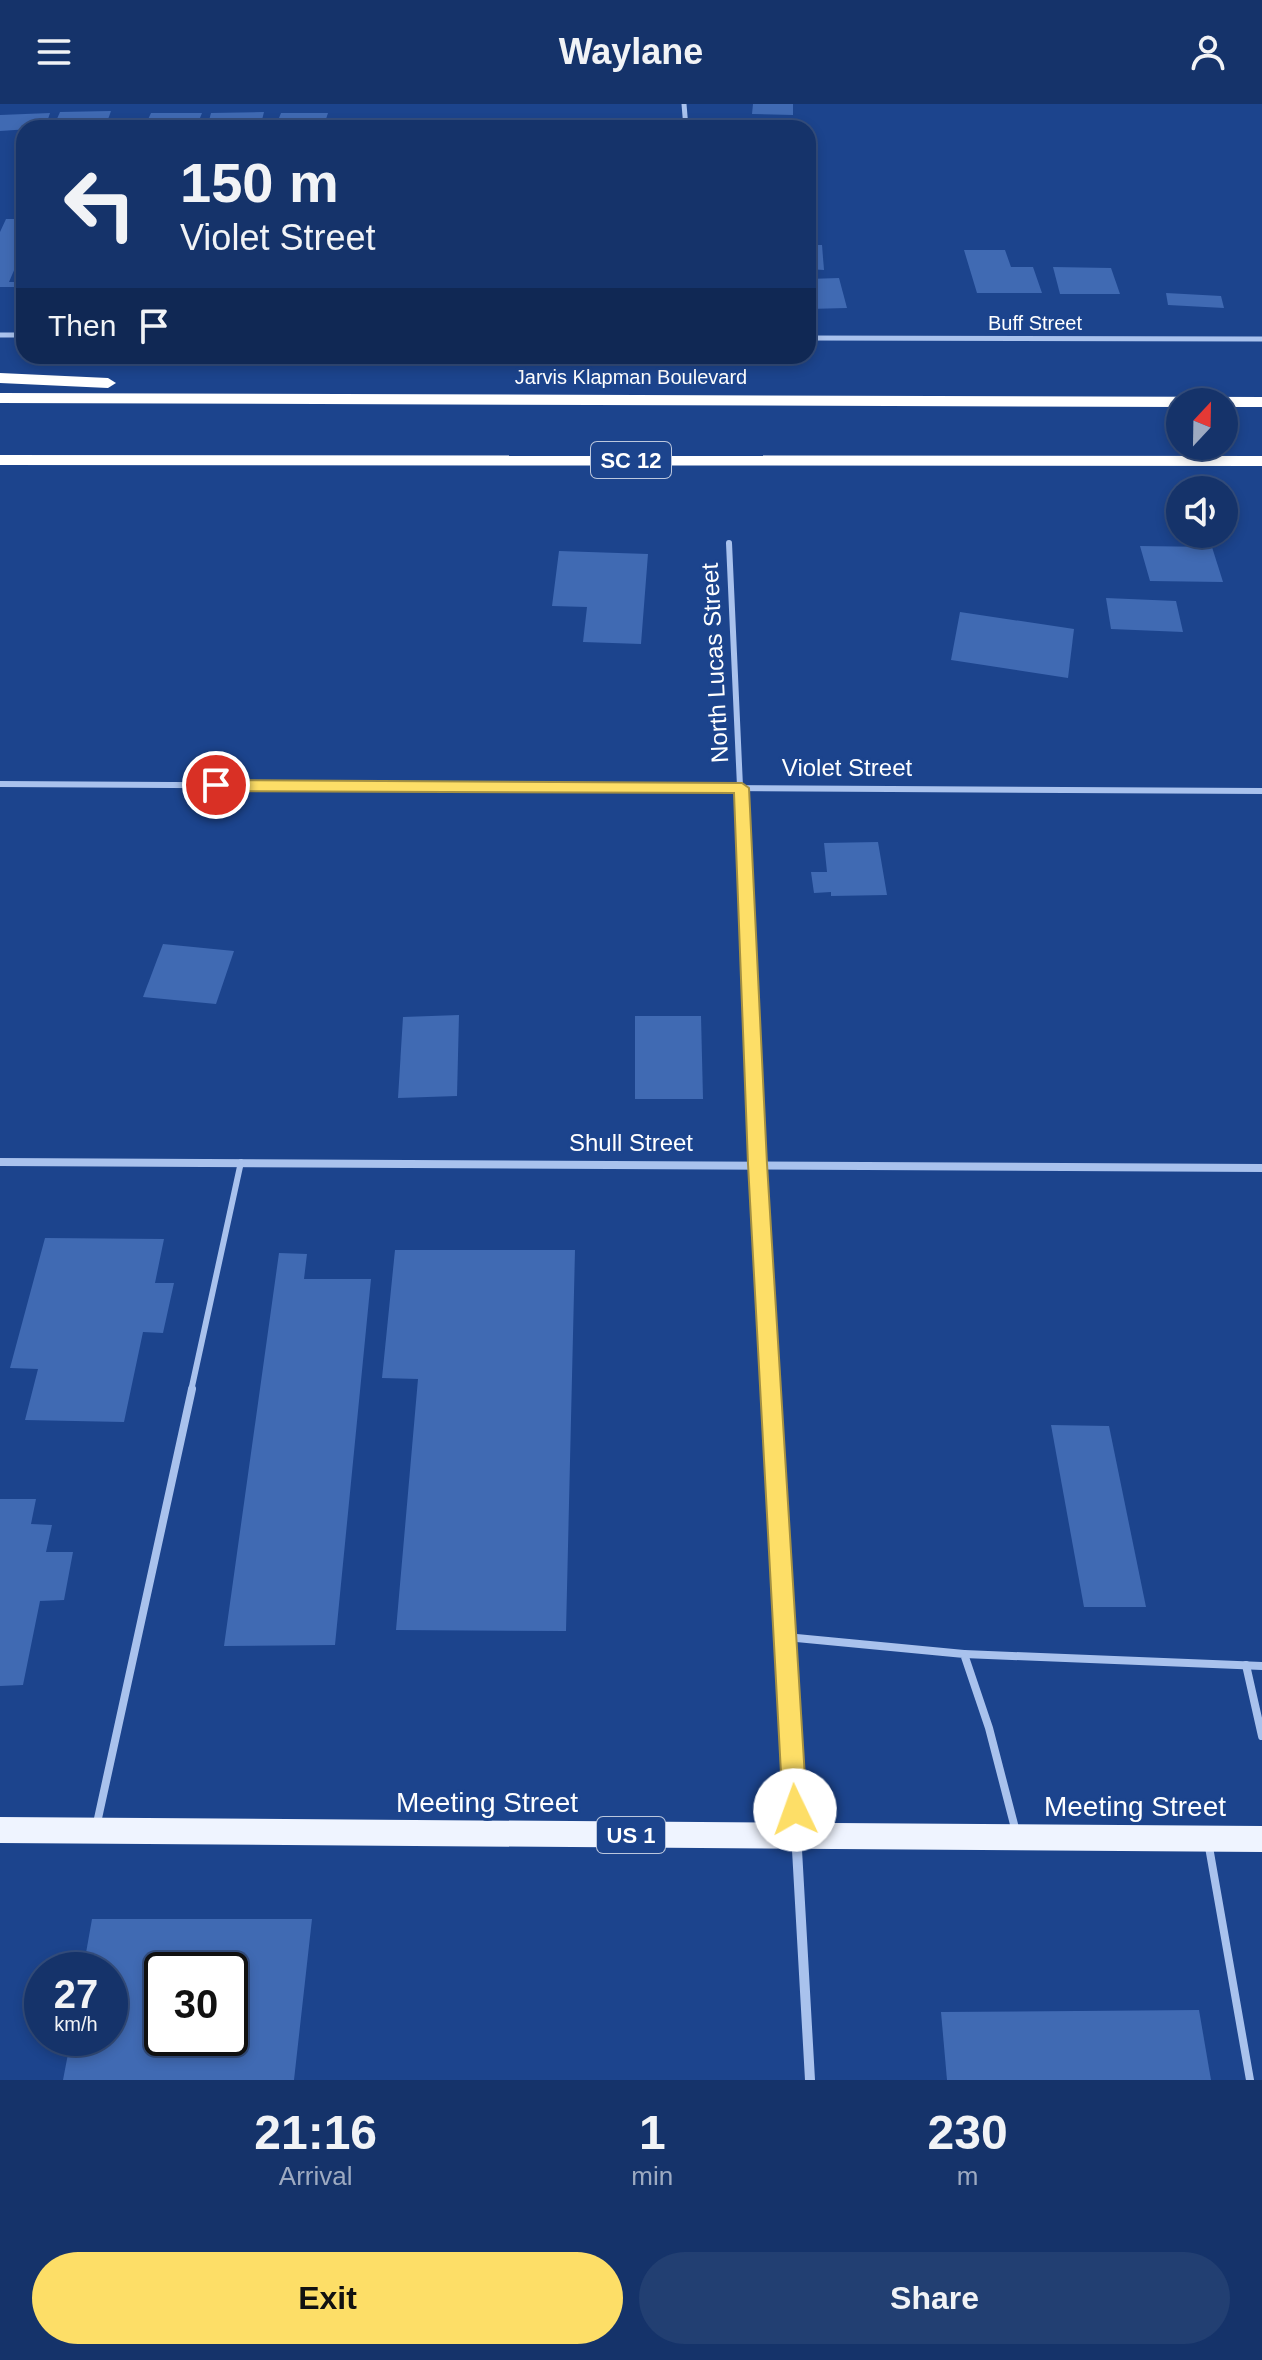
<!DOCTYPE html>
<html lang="en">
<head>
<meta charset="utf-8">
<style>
	:root { --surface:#15336a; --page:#223f72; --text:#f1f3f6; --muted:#9daac1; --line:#344e7e; --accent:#fdde67 }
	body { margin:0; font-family:Arial,sans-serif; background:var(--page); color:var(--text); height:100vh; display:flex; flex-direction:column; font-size:30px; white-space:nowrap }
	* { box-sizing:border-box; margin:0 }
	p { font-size:26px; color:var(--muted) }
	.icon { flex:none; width:44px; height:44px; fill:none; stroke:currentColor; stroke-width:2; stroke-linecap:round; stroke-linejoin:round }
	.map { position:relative; height:1976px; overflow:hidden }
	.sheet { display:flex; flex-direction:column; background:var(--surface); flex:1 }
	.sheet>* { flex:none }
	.top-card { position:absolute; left:16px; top:16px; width:800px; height:244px; border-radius:24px; box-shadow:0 4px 12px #0003,0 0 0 2px var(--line); background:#15336a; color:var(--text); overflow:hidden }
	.needle { width:52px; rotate:22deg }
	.fabs { position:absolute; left:1166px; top:284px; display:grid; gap:16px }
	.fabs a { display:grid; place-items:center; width:72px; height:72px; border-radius:50%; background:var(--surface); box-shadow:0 4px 12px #0003,0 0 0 2px var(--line); font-size:40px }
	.speed { position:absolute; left:24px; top:1848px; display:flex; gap:16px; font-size:40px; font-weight:700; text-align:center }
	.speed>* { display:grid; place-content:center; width:104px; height:104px; border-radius:50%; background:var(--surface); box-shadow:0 4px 12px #0003,0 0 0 2px var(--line); line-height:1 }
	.speed small { font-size:20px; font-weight:400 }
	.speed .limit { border:4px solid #111; border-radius:12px; background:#fff; color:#111 }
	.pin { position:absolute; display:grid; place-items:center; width:68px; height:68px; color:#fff; margin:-34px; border:4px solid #fff; border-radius:50%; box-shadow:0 2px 8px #0007 }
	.me { position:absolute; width:88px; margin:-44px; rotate:357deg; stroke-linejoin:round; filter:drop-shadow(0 0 6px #0008) }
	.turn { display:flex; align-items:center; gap:28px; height:168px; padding:0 32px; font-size:36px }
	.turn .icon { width:104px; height:104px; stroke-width:2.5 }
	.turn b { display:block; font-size:56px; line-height:68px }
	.then { display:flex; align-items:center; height:76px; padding:0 32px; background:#0003; gap:16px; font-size:30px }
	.eta { display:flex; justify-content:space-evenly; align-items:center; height:136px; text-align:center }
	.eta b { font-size:48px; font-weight:700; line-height:56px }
	.cta { display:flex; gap:16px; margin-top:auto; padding:16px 32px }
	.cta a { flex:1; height:92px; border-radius:48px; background:var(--accent); color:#111; font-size:32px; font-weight:700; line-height:92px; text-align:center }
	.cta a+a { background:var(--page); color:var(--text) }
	header { display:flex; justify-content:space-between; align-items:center; height:104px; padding:0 32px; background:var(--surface); font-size:36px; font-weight:700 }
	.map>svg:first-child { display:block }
</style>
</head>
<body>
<header><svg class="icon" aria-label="menu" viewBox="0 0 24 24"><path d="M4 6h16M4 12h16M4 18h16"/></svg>Waylane<svg class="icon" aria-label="person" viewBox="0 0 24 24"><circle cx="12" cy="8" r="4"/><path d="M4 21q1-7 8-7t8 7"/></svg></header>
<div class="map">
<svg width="1262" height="1976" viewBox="0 0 1262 1976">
	<rect width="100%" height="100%" fill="#1c448d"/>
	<g fill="#406ab3" fill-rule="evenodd">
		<path d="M753,0H793V11L752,10Z"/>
		<path d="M111,7L105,24H53L60,8Z"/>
		<path d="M264,8L260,24H207L211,9Z"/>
		<path d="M50,9L45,24L0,27V11Z"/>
		<path d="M151,9H202L196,24H144Z"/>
		<path d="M281,9H328L323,24H275Z"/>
		<path d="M758,15L798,16L799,24H758Z"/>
		<path d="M6,115H24V164H15L9,178H24V183H0V128Z"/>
		<path d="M808,141H822L824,166L808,165Z"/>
		<path d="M964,146H1005L1011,163H1033L1042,189H977Z"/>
		<path d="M1053,163L1111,164L1120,190H1060Z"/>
		<path d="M839,174L847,204L808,205V175Z"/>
		<path d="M1166,189L1221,192L1224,204L1168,201Z"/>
		<path d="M1140,442L1212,443L1223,478L1150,477Z"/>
		<path d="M559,447L648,450L641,540L583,538L587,503L552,502Z"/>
		<path d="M1106,494L1176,497L1183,528L1111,525Z"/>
		<path d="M960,508L1074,525L1068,574L951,556Z"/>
		<path d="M878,738L887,791L831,792V788L814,789L811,768H827L824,739Z"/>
		<path d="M163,840L234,847L216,900L143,893Z"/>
		<path d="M459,911L457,992L398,994L403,913Z"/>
		<path d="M635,912H701L703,995H635Z"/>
		<path d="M45,1134L164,1135L155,1179H174L163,1229L143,1228L124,1318L25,1316L38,1265L10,1264Z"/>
		<path d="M395,1146H575L566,1527L396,1526L418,1275L382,1274Z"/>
		<path d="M279,1149L307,1150L304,1175H371L335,1541L224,1542Z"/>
		<path d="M1051,1321L1109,1322L1146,1503H1084Z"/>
		<path d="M0,1395H36L31,1420L52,1421L46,1448H73L64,1496L40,1497L23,1581L0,1582Z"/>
		<path d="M92,1815H312L294,1976H63L71,1934H110V1866H83ZM162,1866H230V1934H162Z"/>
		<path d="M1199,1906L1211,1976H947L941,1908Z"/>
	</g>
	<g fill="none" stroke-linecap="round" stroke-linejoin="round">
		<path stroke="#a9c2ed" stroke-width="6" d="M191,1287L241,1058"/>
		<g stroke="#a9c2ed" stroke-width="8">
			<path d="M786,1533L964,1550L989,1624L1016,1728"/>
			<path d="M964,1550L1262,1562"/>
			<path d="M1246,1561L1262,1632"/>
			<path d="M97,1719L192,1285"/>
			<path d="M1209,1743L1250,1976"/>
		</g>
		<g stroke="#a9c2ed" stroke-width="5">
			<path d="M684,0L686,24"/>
			<path d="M0,231H24"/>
			<path d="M808,234L1262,235"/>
		</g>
		<g stroke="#a9c2ed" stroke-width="6">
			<path d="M729,439L743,749"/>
			<path d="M0,680L1262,687"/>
		</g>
		<g stroke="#a9c2ed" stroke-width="8">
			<path d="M743,747L771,1287"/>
			<path d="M0,1058L1262,1064"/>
		</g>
		<path stroke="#a9c2ed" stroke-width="10" d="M771,1285L810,1976"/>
		<path fill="#eff4ff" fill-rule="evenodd" d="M0,1713L1262,1722V1748L0,1739Z"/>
		<g fill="#fff" fill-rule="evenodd">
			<path d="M0,269L108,274L116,279L108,284L0,279Z"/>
			<path d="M0,289L1262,293V303H1224V298H1180V303L0,299Z"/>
			<path d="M0,351L1262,352V362L0,361Z"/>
		</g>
	</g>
	<path fill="#fdde67" stroke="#a49043" stroke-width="2" d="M216,676L742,679L749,684L767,1060L807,1706L804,1714L795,1718L786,1714L783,1706L748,1060L734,689L216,687L208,681Z"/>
	<g text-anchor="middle" stroke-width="6" stroke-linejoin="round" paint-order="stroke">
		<g font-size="20" fill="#fff" stroke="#1c448d">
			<text x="1035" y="226">Buff Street</text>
			<text x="631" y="280">Jarvis Klapman Boulevard</text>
		</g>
		<g fill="#1c448d" stroke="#bbc7dd" stroke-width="2">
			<rect x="591" y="338" width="80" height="36" rx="6"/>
			<rect x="597" y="1713" width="68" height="36" rx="6"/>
		</g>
		<g font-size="22" font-weight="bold" fill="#fff">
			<text x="631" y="364">SC 12</text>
			<text x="631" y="1739">US 1</text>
		</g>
		<g font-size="24" fill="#fff" stroke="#1c448d">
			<text transform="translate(715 559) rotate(-93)" y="8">North Lucas Street</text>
			<text x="847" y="672">Violet Street</text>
			<text x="631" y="1047">Shull Street</text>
		</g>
		<g font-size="28" fill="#fff" stroke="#1c448d">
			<text x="487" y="1708">Meeting Street</text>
			<text x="1135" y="1712">Meeting Street</text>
		</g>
	</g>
</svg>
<div class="fabs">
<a><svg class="needle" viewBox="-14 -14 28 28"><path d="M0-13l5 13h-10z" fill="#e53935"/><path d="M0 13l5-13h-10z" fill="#9daac1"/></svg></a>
<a><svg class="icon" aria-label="sound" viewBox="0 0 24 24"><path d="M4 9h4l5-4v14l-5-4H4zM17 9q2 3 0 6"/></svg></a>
</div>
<div class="speed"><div>27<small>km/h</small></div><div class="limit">30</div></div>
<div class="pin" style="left:216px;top:681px;background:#d93025"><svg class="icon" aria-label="arrive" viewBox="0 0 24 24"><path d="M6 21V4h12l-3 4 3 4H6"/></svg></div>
<svg class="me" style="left:795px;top:1706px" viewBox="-20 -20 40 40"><circle r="19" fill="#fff"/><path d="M0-13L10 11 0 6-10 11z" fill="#fdde67"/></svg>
<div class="top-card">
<div class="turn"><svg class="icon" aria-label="left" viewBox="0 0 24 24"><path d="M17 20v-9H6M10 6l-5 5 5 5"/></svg><div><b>150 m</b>Violet Street</div></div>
<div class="then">Then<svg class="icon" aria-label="arrive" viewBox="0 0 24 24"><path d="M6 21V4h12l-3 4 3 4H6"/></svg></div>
</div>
</div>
<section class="sheet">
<div class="eta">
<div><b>21:16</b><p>Arrival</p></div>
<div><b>1</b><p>min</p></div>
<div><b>230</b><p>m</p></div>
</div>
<div class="cta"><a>Exit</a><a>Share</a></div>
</section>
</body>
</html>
